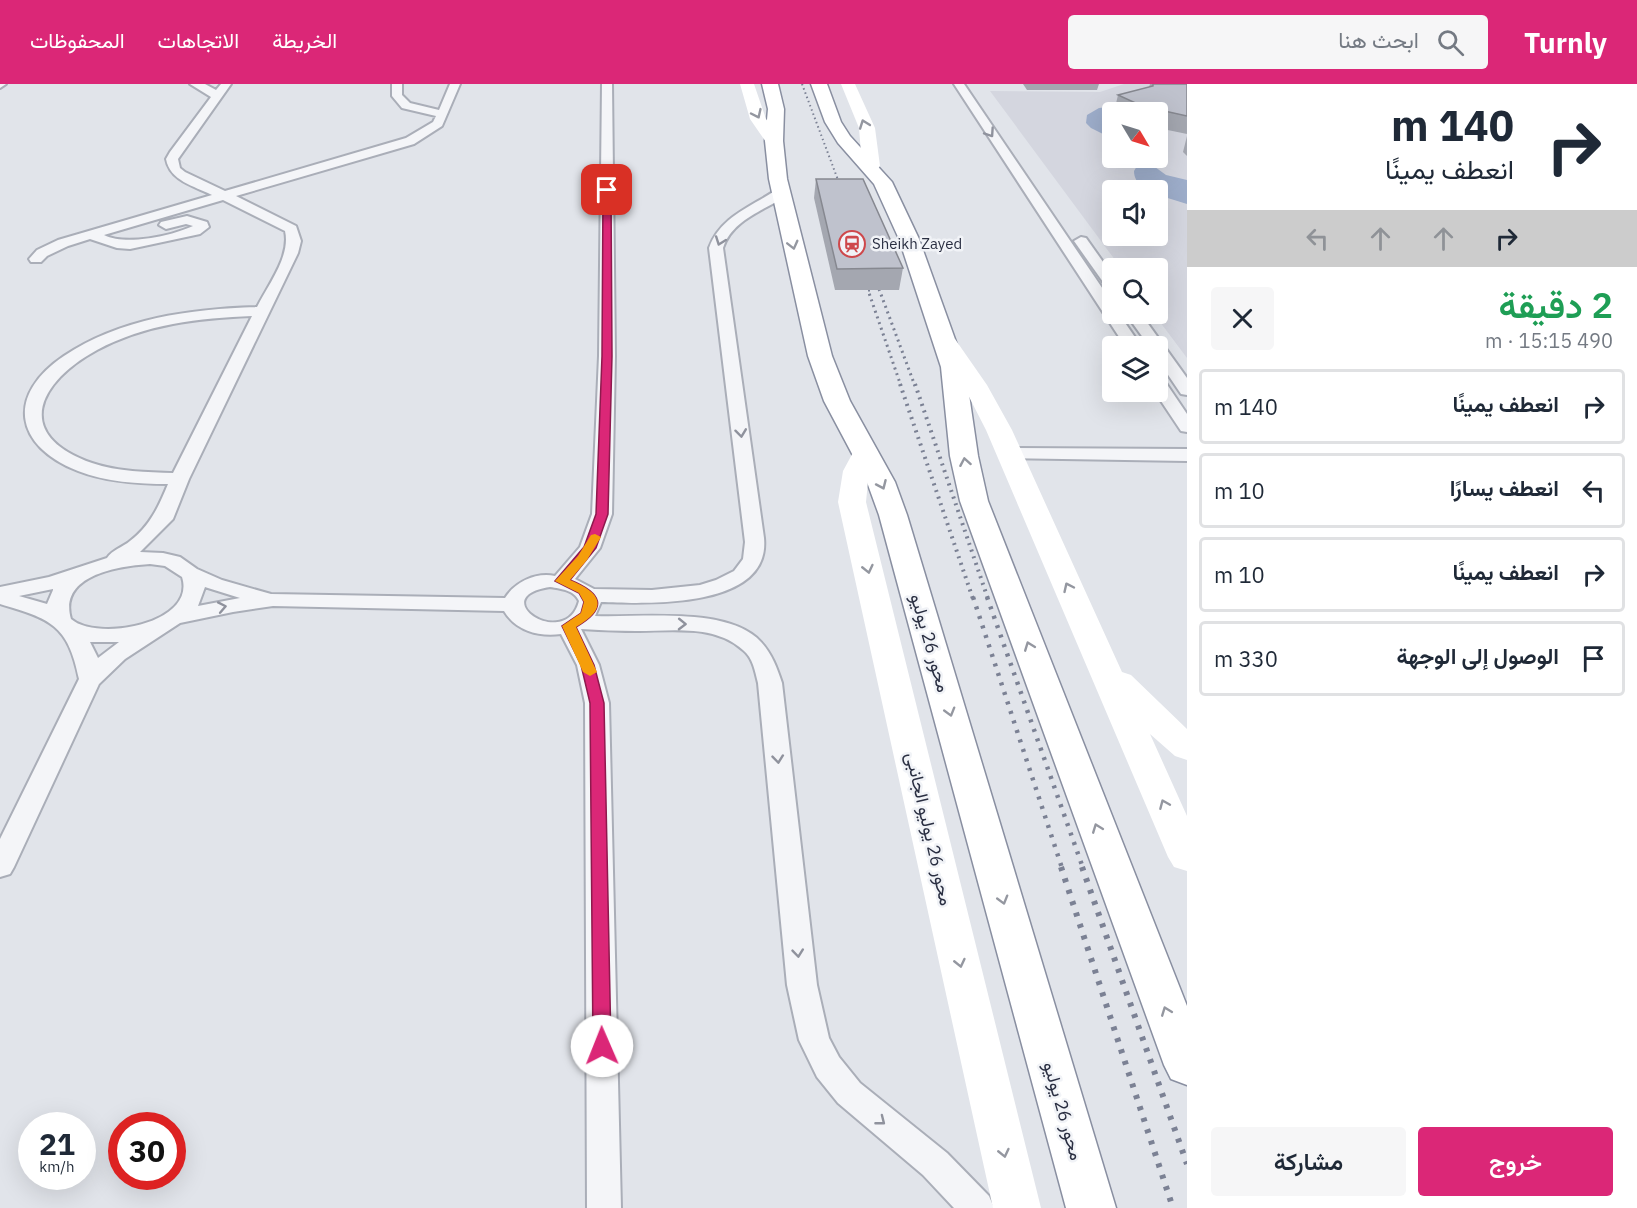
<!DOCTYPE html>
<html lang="ar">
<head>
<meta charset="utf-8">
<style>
	:root { --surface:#fff; --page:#f6f6f7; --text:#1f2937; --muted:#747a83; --line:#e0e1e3; --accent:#db2777 }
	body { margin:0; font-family:"IBM Plex Sans",Vazirmatn,sans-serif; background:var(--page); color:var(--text); direction:rtl; height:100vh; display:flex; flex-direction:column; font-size:22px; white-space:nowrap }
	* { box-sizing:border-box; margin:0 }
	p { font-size:20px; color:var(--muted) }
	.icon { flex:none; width:33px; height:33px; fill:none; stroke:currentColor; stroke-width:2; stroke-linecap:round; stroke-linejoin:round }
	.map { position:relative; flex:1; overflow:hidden; direction:ltr }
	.panel { display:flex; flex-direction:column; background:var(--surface); width:450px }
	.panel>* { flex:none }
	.banner { background:#fff; color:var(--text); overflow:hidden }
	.needle { width:39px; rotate:128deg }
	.controls { position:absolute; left:1102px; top:18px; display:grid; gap:12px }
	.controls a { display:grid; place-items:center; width:66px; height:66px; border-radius:6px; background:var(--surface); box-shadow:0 6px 24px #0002; font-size:30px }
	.speed { position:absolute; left:18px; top:1028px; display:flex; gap:12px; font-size:30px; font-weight:700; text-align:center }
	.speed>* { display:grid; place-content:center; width:78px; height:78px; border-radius:50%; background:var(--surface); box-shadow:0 6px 24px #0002; line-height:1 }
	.speed small { font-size:15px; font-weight:400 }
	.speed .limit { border:9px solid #d22; background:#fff; color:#111 }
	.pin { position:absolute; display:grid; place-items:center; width:51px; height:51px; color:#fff; margin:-26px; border-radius:12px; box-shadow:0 3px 9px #0006 }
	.me { position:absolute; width:66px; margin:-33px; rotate:359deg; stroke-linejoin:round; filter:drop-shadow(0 0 4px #0008) }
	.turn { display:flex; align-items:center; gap:21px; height:126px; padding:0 24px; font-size:27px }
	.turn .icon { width:78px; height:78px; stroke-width:2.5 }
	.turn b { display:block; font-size:42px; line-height:51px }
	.lanes { display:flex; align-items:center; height:57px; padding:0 24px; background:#0003; justify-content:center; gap:30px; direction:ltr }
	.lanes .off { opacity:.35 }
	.round { display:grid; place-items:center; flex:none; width:63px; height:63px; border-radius:6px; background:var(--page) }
	.overview { display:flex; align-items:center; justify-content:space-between; height:102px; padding:0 24px }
	h1 { font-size:36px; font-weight:600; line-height:45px; color:#1e9e55 }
	.action { display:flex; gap:12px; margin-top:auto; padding:12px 24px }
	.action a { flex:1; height:69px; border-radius:6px; background:var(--accent); color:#fff; font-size:24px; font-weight:600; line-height:69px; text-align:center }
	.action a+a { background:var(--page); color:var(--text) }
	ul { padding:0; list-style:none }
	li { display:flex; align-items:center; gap:18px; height:75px; margin:0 12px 9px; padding:0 12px; border:3px solid var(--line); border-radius:6px }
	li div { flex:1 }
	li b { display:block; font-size:22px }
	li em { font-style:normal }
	header { display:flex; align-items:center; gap:36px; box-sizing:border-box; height:84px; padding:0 30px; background:var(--accent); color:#fff }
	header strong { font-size:28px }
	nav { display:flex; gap:33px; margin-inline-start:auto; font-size:21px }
	.search { width:420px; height:54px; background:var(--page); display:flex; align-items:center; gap:15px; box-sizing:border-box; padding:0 21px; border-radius:6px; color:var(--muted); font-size:22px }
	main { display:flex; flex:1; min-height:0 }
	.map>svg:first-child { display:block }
</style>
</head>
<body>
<header>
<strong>Turnly</strong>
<div class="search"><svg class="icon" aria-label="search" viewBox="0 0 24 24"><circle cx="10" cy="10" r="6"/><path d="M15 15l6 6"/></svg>ابحث هنا</div>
<nav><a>الخريطة</a><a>الاتجاهات</a><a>المحفوظات</a></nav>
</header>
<main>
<section class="panel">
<div class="banner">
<div class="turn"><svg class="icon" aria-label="right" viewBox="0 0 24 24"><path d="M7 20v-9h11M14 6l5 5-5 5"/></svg><div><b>140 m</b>انعطف يمينًا</div></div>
<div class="lanes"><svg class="icon off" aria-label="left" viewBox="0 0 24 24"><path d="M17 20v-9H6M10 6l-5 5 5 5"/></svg><svg class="icon off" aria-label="ahead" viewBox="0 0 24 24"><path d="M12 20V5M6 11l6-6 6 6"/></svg><svg class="icon off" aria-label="ahead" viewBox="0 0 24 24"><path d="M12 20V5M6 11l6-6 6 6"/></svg><svg class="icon" aria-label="right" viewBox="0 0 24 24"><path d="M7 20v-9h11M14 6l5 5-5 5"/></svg></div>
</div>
<div class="overview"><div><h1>2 دقيقة</h1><p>490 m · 15:15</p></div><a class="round"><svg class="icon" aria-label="close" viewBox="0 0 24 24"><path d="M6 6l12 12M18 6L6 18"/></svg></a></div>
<ul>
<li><svg class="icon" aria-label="right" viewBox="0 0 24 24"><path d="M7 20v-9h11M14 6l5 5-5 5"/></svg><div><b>انعطف يمينًا</b></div><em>140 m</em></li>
<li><svg class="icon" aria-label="left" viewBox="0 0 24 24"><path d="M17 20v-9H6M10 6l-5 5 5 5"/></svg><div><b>انعطف يسارًا</b></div><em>10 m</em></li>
<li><svg class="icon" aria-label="right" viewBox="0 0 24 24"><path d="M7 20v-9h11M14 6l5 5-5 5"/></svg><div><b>انعطف يمينًا</b></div><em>10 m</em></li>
<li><svg class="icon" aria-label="arrive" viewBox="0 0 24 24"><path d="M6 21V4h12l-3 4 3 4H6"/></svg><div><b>الوصول إلى الوجهة</b></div><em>330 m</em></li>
</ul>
<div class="action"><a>خروج</a><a>مشاركة</a></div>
</section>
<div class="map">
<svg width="1187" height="1124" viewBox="0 0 1187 1124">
	<rect width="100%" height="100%" fill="#e1e4ea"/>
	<path fill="#d4d6df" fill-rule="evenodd" d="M1124,0H1187V274L1154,230H1158V184H1121L990,7L1100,8ZM1113,28H1158V74H1113ZM1113,106H1158V152H1113Z"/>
	<g fill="#9dadca">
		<path d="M1125,21L1126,28H1113V55L1091,44L1086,39L1087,31L1099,24Z"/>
		<path d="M1155,78V83L1166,91L1187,96V120L1158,111V106C1146,106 1134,100 1134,87L1137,82Z"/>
	</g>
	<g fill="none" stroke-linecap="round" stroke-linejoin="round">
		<defs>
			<g id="minor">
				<path d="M0,0H6L0,4Z"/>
				<path d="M190,0H205L216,6L221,0H231L178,75L180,84L185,88L225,107L406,54L433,38L436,32L402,24L392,12V0H402V11L410,19L439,26L450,0H460L442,42L414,60L236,112L296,142L301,157L298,169L189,395L173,435L140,468L163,469L180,473L197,485L222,496L271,510L505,514C515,498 536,488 555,492L580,463L592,430L599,272L602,0H612L615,272L612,430L600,464L575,495L594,505L652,506L700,501L716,496L734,487L743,475L745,458L709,164C720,133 751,123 776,106H786L787,109L786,112C763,127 732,136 723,164L764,454C771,525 647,520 601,518L595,532C641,534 728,522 761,558C772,570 777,584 782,599L817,901L829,954L839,973L860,999L947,1069L989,1112L994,1124H954L923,1091L838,1019L817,993L799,956L787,901L758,599C755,587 753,574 743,566C715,540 671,547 636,547C618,547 599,546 581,545L599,581L609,619L621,1124H587L585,619L577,581L561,550C539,553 516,547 504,527L273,522L233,528L180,539L125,575L99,600L14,783L10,790L0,793V755L79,595C68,540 50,535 0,520V503L49,493L107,474C112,466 123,463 130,457C150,442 159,422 168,400C138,400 106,398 78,387C14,362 6,311 64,272C121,234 191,225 257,223C268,201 291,172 285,147L223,116L104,151C126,162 171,152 193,142L186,140L166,145L159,141L161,138L187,132L207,138L209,143L200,150L130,165L117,164L90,155L68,162L47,172L41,178H31L29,175L37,166L58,156L212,111C194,102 170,97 166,75L170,68L211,13ZM252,232L173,389C147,388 118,388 92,379C12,351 38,298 97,266C145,240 200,234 252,232ZM150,480L165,482L182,493C197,540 97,558 71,535C58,491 119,482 150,480ZM205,503L208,504L240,514L198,522ZM550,503C562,505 574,506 579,517C566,568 483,513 550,503ZM53,506L47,520L19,512L53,505ZM90,558H119L98,574Z"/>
				<path d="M954,0H964L1113,220V230H1119L1141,262H1125Z"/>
				<path d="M1081,153L1086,154L1113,192V206L1108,205L1074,157Z"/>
				<path d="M1126,230H1141L1187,294V311L1181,310L1158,276V262H1149Z"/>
				<path d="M1158,295L1164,296L1187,330V348L1181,347L1155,308H1158Z"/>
				<path d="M1009,364L1187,365V377L1002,374L1000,370L1002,366Z"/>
			</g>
			<g id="trunk">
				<path d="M762,0H778L784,25L783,57L787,95L832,272L850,317L895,398L907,431L1116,1124H1066L879,431L867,398L824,317L808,272L769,95L765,57L768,25Z"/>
				<path d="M811,0H827L841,38L850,52L892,98L919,155L965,283L978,372L988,417L1187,922V1001L1171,995L1164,981L960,417L950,372L941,283L899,155L874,100L838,59L825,38Z"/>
			</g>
		</defs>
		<use href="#minor" stroke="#aaaeb8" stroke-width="4"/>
		<use href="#trunk" stroke="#898fa1" stroke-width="3"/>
		<use href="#minor" fill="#f4f5f8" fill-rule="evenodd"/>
		<g fill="#fff" fill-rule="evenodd">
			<path d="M740,0H754L766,35L782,57L780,61H768L750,35Z"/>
			<path d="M841,0H855L875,44L880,82L877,86H865L862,82L859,44Z"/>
			<path d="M947,253L955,255L987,301L1012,346L1122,588L1131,591L1187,645V676L1175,672L1150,650L1187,732V787L1174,783L1168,773L986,346L963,301L936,260L939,255Z"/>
			<path d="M865,360L874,363L878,368L869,387L866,418L1041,1124H993L838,418L843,387L856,363Z"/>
		</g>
		<use href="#trunk" fill="#fff" fill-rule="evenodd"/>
		<path stroke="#7b8194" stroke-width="2" stroke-dasharray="1.5 3" stroke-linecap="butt" d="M802,0L844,112"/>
		<g stroke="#7b8194" stroke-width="3" stroke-dasharray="2 4" stroke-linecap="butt">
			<path d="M879,205L915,302"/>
			<path d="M870,206H868L901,302"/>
		</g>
		<g stroke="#7b8194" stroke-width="4" stroke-dasharray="2 5" stroke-linecap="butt">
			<path d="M900,300L973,515"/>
			<path d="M915,300L988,515"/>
		</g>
		<g stroke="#7b8194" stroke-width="4.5" stroke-dasharray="3 7" stroke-linecap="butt">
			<path d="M973,513L1062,784"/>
			<path d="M987,513L1083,784"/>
		</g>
		<g stroke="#7b8194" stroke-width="6" stroke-dasharray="4 8" stroke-linecap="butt">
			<path d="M1061,783L1173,1124"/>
			<path d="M1082,783L1187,1080"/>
		</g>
	</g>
	<g fill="#a4a7b0">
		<path d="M1023,0H1099L1097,6H1027Z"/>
		<path d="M1150,0H1187V50L1158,44V28H1114L1118,11L1149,3Z"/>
		<path d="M1187,52V72L1183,68Z"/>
		<path d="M816,95L903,184L899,206H835L814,114Z"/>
	</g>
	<g fill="#bfc2cd" stroke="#868890" stroke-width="1.5">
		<path d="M1153,0H1187V32L1142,22L1118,11L1153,2Z"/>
		<path d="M816,95H863L903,184L837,185Z"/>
	</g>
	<defs><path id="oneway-chevron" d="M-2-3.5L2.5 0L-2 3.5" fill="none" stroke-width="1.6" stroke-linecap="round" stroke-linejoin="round" transform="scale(1.5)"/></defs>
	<g stroke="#9497a0">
		<use href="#oneway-chevron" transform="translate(757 30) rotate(65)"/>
		<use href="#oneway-chevron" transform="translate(864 40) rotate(-110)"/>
		<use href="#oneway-chevron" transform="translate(793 161) rotate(76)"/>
		<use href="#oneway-chevron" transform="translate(965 378) rotate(-100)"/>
		<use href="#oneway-chevron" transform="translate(882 401) rotate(66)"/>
		<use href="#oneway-chevron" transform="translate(868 485) rotate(77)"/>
		<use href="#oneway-chevron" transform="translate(1068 503) rotate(-115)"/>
		<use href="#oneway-chevron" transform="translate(1029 562) rotate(-111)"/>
		<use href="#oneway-chevron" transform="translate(950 628) rotate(74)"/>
		<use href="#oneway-chevron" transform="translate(1164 720) rotate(-113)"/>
		<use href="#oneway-chevron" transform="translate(1097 744) rotate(-111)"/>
		<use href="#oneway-chevron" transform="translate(1003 816) rotate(74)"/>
		<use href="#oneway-chevron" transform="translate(960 879) rotate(77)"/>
		<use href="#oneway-chevron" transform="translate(1166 927) rotate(-111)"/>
		<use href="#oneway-chevron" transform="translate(1004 1069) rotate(77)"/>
	</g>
	<g stroke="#8f929d">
		<use href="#oneway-chevron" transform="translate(990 49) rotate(56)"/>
		<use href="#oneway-chevron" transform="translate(720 157) rotate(110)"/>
		<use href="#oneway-chevron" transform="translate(741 349) rotate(83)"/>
		<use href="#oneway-chevron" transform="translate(222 523) rotate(-11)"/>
		<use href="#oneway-chevron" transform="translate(682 540) rotate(1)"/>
		<use href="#oneway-chevron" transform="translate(778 675) rotate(84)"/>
		<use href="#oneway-chevron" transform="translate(798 869) rotate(84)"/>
		<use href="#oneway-chevron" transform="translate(881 1037) rotate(38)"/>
	</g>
	<path fill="#db2777" stroke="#8e194d" stroke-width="1.5" d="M607,104L611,106L612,272L608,430L596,464L570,496C602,509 609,524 576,543L594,581L604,619L611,962L609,968L602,970L595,968L593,962L590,619L581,581L562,542L581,529L584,518L579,509L555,497L584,463L596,430L602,272L603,106Z"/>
	<path fill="#f59e0b" d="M595,450L601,453L587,476L570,496C602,509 609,524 576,543L597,588L590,592L583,588L562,542L581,529L584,518L579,509L555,497L578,472L591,451Z"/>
	<defs>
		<symbol id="station-ring" viewBox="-11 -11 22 22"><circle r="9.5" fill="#f1f3f7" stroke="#ce484b" stroke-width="1.5"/><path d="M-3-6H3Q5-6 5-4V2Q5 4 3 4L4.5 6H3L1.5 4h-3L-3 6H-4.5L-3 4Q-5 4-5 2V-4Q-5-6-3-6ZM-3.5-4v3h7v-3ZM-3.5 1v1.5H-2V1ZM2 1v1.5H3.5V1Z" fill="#ce484b"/></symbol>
	</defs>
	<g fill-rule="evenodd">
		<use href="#station-ring" x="837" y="145" width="30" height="30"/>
	</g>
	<g text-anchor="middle" stroke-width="5" stroke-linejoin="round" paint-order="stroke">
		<g font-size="15" fill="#2a2f42" stroke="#f1f3f7" text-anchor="start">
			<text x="872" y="165">Sheikh Zayed</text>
		</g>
		<g font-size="18" fill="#2a2f42" stroke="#f1f3f7">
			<text transform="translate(930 559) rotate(74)" y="6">محور 26 يوليو</text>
			<text transform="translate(929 745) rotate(77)" y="6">محور 26 يوليو الجانبى</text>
			<text transform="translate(1063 1027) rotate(74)" y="6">محور 26 يوليو</text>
		</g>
	</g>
</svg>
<div class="controls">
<a><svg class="needle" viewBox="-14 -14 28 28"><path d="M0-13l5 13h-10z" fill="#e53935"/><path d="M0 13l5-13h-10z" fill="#747a83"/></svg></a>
<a><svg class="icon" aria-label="sound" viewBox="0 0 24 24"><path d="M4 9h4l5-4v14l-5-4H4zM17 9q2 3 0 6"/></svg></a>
<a><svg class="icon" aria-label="search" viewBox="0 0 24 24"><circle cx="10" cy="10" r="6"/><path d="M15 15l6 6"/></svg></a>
<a><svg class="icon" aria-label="layers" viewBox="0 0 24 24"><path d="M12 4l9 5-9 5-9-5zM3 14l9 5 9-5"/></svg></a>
</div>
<div class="speed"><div>21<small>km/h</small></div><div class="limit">30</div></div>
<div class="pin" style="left:607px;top:106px;background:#d93025"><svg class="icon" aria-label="arrive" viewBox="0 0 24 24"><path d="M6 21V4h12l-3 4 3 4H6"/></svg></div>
<svg class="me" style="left:602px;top:962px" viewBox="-20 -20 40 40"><circle r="19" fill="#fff"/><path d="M0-13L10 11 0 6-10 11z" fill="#db2777"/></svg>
</div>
</main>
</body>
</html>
